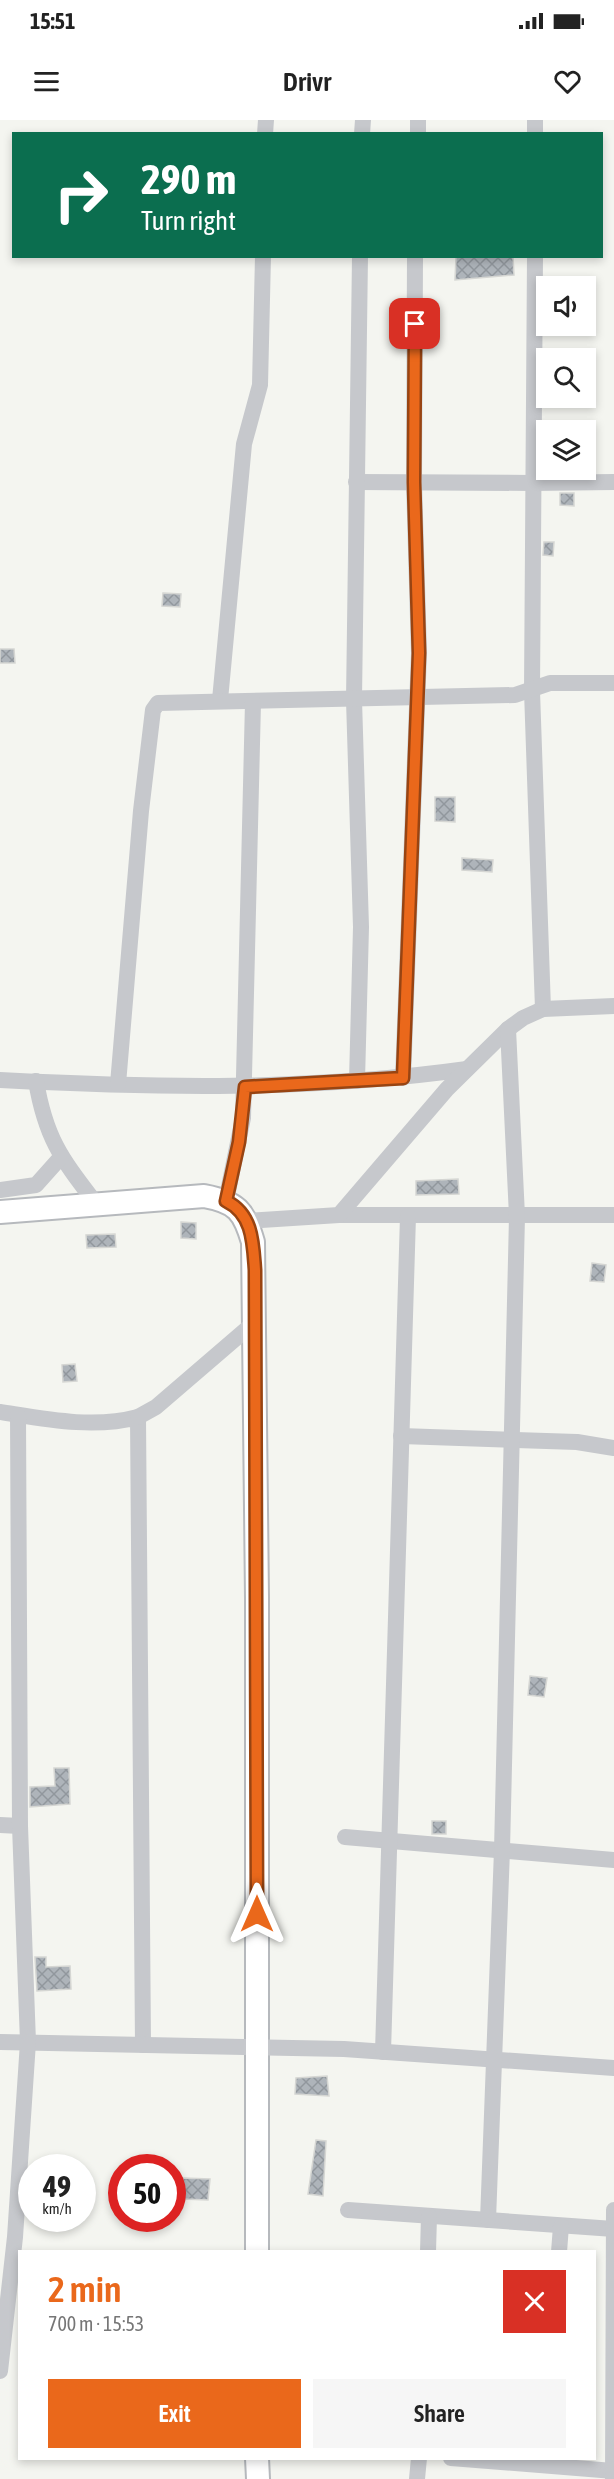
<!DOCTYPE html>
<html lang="en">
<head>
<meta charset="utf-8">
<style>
	:root { --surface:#fff; --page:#f6f6f6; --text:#222; --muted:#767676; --accent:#ea681b }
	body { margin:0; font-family:"Asap Condensed",sans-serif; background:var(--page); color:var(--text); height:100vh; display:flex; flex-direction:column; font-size:22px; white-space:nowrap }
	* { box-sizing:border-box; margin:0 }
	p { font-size:20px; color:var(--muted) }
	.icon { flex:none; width:33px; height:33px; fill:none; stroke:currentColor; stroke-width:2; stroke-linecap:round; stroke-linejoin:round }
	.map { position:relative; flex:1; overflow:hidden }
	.details { position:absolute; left:18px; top:2130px; width:578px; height:210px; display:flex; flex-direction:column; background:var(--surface); border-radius:0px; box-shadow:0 3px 9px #0003 }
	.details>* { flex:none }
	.banner { position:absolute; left:12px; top:12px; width:591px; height:126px; border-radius:0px; box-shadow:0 3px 9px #0003; background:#0b6e4f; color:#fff; overflow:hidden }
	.tools { position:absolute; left:536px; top:156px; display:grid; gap:12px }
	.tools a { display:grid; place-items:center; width:60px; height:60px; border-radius:0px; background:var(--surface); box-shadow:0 3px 9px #0003; font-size:30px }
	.speed { position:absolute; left:18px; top:2034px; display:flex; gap:12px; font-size:30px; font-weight:700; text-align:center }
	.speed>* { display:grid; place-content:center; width:78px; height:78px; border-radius:50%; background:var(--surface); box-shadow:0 3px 9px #0003; line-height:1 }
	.speed small { font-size:15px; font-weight:400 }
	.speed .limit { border:9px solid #d22; background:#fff; color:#111 }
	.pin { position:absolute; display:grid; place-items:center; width:51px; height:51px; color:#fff; margin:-26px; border-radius:12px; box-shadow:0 3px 9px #0006 }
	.me { position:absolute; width:66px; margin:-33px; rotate:0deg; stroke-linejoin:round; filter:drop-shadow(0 0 4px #0008) }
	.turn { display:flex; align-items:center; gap:21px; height:126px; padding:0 30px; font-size:27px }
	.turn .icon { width:78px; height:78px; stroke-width:2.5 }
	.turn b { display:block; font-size:42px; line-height:51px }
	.round { display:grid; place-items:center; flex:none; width:63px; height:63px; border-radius:0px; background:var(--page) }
	.headline { display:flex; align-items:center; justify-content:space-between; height:102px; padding:0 30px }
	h1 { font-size:36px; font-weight:600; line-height:45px; color:var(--accent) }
	.button { display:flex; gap:12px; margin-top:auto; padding:12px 30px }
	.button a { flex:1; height:69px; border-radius:0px; background:var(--accent); color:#fff; font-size:24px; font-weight:600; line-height:69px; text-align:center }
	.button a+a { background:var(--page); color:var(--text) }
	.status { display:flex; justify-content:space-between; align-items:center; height:42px; padding:0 30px; background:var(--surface); direction:ltr }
	.status svg { height:16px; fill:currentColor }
	header { display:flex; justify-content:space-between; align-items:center; height:78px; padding:0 30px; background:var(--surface); font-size:27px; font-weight:600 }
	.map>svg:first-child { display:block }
</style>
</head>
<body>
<div class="status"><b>15:51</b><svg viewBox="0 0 49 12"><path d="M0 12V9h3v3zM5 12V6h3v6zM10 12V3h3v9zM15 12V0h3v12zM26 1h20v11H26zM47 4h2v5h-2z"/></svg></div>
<header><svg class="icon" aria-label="menu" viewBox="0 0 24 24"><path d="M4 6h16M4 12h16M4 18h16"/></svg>Drivr<svg class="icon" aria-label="heart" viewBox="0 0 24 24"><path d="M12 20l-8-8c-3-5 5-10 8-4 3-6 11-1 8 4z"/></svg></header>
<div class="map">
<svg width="614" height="2359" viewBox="0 0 614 2359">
	<defs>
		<pattern id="building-cross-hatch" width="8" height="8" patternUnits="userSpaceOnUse" patternTransform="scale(1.5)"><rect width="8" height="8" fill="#aeb4ba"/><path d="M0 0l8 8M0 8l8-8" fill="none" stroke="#91979d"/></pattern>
	</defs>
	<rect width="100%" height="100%" fill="#f4f5f0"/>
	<g fill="url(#building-cross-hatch)" stroke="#d5d6d3" stroke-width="1.5">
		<path d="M489,136H513L514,155L455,160L456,137Z"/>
		<path d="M560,373H574V386L560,385Z"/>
		<path d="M544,422H554L553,436L543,435Z"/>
		<path d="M163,473L181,474L180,487L162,486Z"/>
		<path d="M0,529H14L15,543H0Z"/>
		<path d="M435,677H455V702L435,701Z"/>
		<path d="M462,738L493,740L492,752L462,750Z"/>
		<path d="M458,1059L459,1074L416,1075V1061Z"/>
		<path d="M181,1102L196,1103V1119L181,1118Z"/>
		<path d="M115,1114L116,1127L87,1128L86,1115Z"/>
		<path d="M592,1143L606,1145L604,1162L590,1161Z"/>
		<path d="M75,1244L77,1261L63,1262L62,1245Z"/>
		<path d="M530,1556L547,1558L544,1577L528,1575Z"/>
		<path d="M54,1648H69L70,1684L30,1687V1667L55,1666Z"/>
		<rect x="432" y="1701" width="14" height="13"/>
		<path d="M35,1837H46V1847L70,1846L71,1869L37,1871Z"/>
		<path d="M327,1956L329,1976L295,1974L296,1958Z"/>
		<path d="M316,2020L326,2021L323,2076L308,2074Z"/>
		<path d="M183,2058L210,2059L208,2080L182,2079Z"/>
	</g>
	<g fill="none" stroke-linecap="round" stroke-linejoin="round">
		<defs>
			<g id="major">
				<path d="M0,1092L204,1076C237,1082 244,1091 253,1122L257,1478V2132"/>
				<path d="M257,2338L258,2359"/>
			</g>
		</defs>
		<use href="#major" stroke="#b6b9bd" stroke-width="26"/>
		<g stroke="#c6c8cc" stroke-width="16">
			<path d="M535,0V14"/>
			<path d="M265,14L266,0"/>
			<path d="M362,14L363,0"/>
			<path d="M418,14V0"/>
			<path d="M535,136L532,571L543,889"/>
			<path d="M356,362L532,363L614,362"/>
			<path d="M220,580L244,324L260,265L263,136"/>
			<path d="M403,958L419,533L414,362L415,136"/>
			<path d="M0,960C158,968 309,971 467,949"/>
			<path d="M36,961C46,1020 62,1039 97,1085"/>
			<path d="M357,961L361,807L354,580L360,136"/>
			<path d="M118,964L141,691L153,590L158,583L515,575L550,563H614"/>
			<path d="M0,1070L36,1065L61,1037"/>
			<path d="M226,1081L243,998L253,582"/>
			<path d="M339,1095H614"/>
			<path d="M247,1101L339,1095L447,969L508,909L523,898L543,889L614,886"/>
			<path d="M0,1292C45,1299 93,1309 138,1297L143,1925"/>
			<path d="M138,1297L156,1287L256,1201"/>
			<path d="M401,1316L577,1322L614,1328"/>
			<path d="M0,1705L20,1706"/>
			<path d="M345,1717L614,1740"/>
			<path d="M0,1922L344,1929L614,1948"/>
			<path d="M383,1932L408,1096"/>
			<path d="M348,2090L614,2109"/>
			<path d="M488,2100L502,1730L516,1139L517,1096L508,909"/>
			<path d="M428,2132L429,2096"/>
			<path d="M559,2132L561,2106"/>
			<path d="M0,2251L15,2117L28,1922L20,1706L18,1295"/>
			<path d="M451,2338L614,2351"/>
			<path d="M417,2359L419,2338"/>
			<path d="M613,2359L614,2090"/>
		</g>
		<use href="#major" stroke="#fff" stroke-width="22"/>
	</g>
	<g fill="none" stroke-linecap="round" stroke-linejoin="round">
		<defs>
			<path id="route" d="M257,1794L255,1150C253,1123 253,1094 226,1081L239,1022L245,967L403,958L419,533L414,362L415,204"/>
		</defs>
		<use href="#route" stroke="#984412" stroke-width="15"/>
		<use href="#route" stroke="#ea681b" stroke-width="10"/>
	</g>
</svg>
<div class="tools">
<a><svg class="icon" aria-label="sound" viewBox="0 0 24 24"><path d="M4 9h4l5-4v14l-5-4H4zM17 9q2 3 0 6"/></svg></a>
<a><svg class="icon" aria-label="search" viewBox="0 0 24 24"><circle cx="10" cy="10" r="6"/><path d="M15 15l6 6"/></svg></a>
<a><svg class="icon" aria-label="layers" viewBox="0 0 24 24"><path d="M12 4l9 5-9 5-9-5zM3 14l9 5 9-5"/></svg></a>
</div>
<div class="speed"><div>49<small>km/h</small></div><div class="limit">50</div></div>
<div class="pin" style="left:415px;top:204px;background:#d93025"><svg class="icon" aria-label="arrive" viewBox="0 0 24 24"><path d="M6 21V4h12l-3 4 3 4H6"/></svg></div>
<svg class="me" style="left:257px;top:1794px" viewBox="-20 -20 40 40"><path d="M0-17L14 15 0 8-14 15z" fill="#ea681b" stroke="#fff" stroke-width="4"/></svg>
<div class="banner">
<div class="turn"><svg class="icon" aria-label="right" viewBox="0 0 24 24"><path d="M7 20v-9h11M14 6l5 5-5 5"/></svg><div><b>290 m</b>Turn right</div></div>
</div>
<section class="details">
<div class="headline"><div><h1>2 min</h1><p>700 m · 15:53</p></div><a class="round" style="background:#d93025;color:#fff"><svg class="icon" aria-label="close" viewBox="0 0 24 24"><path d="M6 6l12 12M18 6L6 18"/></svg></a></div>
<div class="button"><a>Exit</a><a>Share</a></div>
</section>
</div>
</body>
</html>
